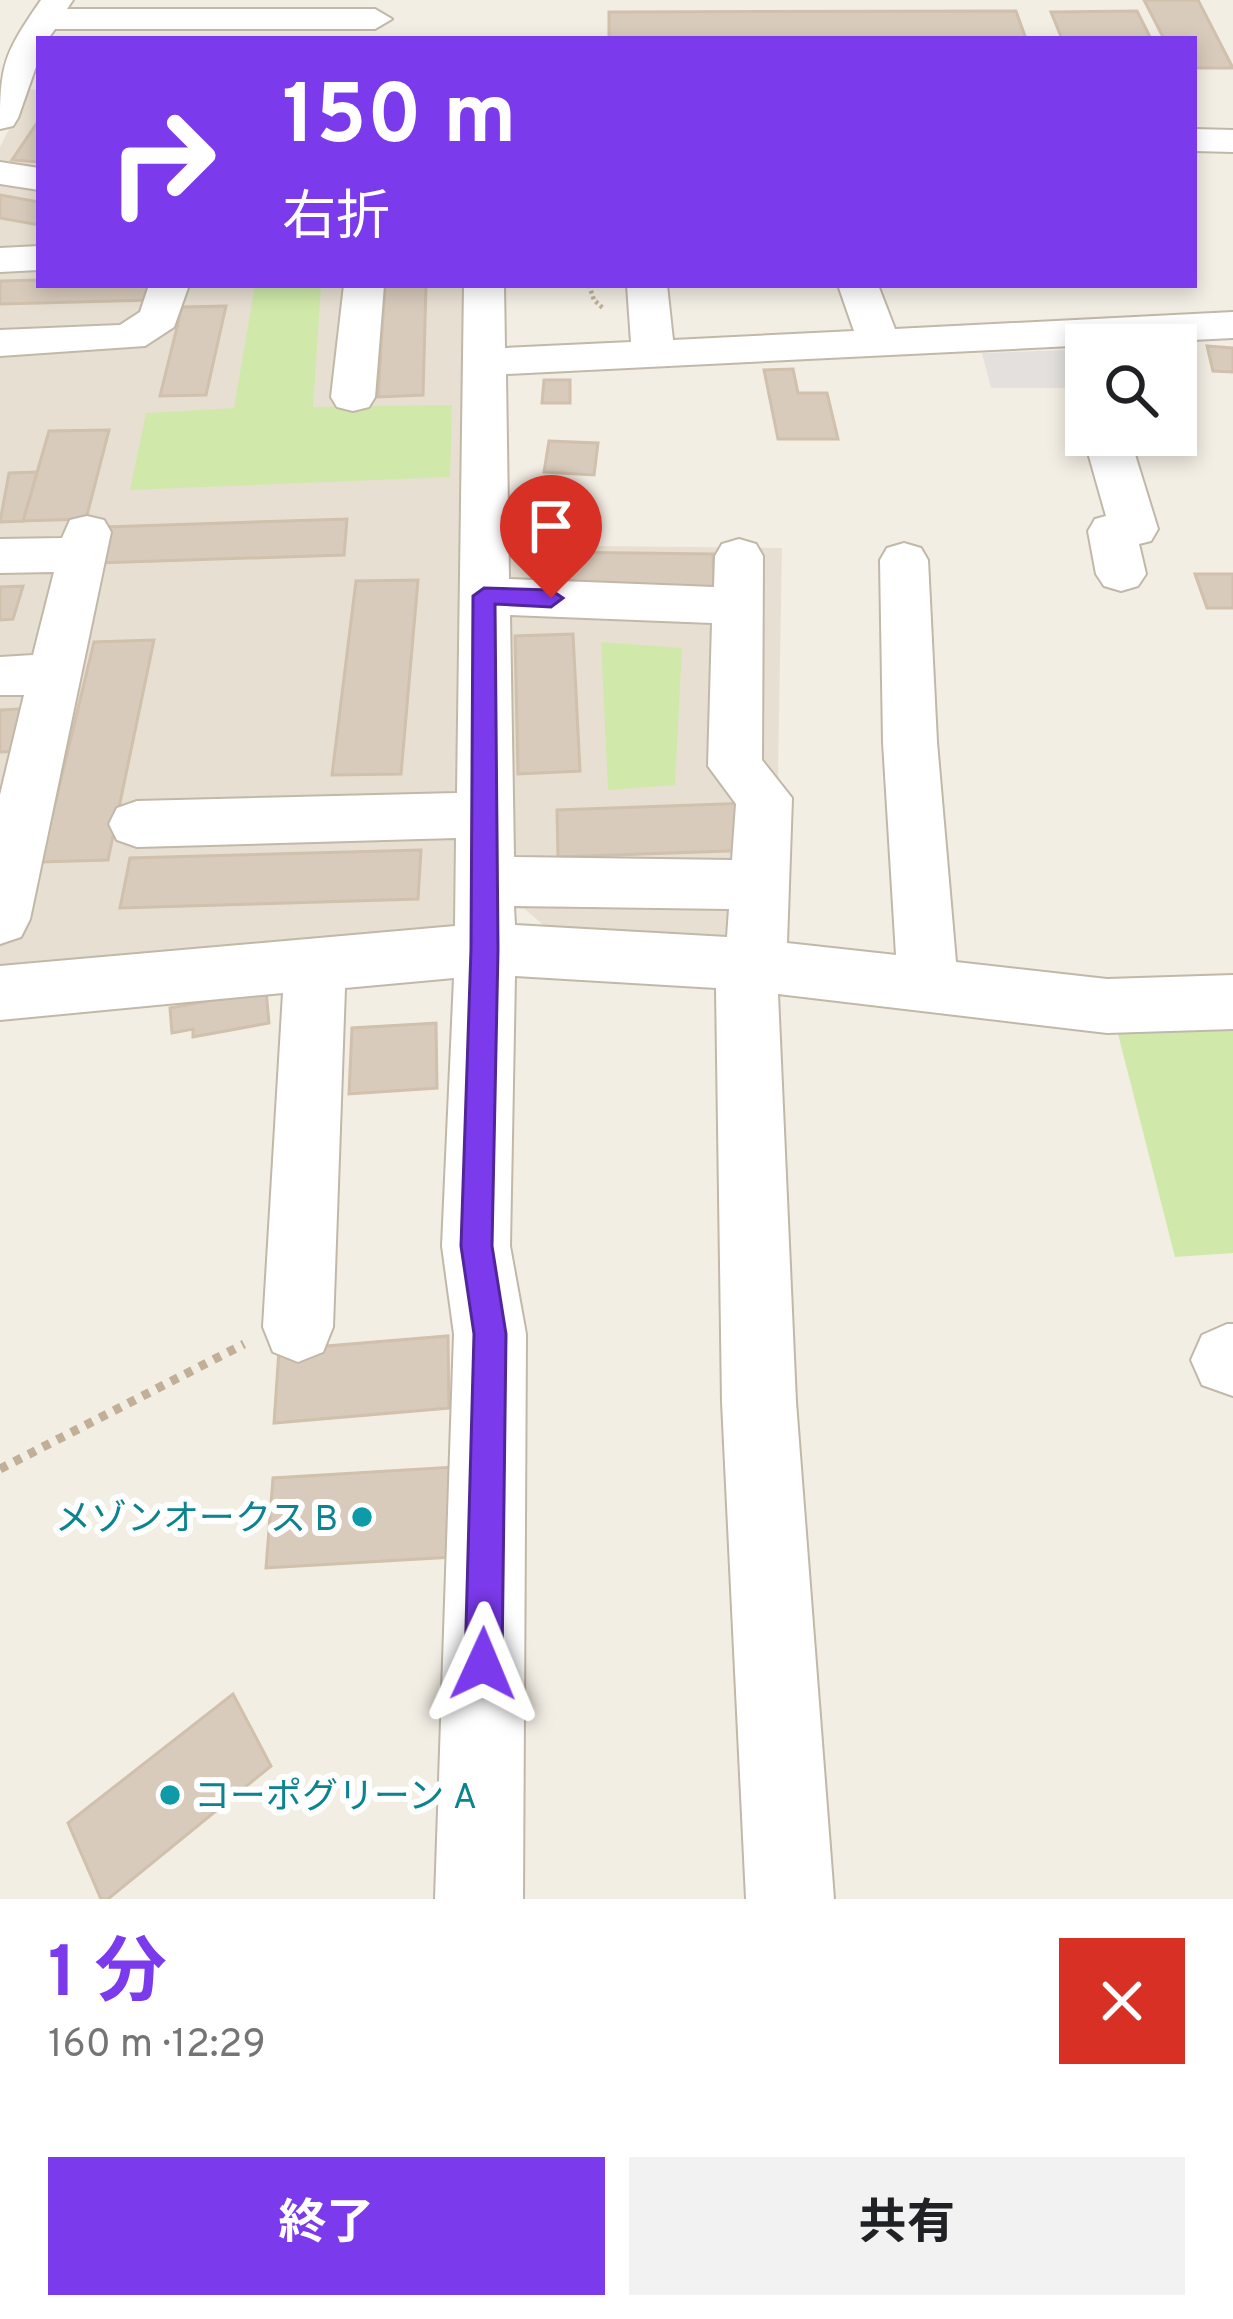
<!DOCTYPE html>
<html lang="ja">
<head>
<meta charset="utf-8">
<style>
	:root { --surface:#fff; --page:#f2f2f2; --text:#202124; --muted:#757577; --accent:#7c3aed }
	body { margin:0; font-family:Overpass,"Noto Sans JP",sans-serif; background:var(--page); color:var(--text); height:100vh; display:flex; flex-direction:column; font-size:45px; white-space:nowrap }
	* { box-sizing:border-box; margin:0 }
	p { font-size:39px; color:var(--muted) }
	.icon { flex:none; width:66px; height:66px; fill:none; stroke:currentColor; stroke-width:2; stroke-linecap:round; stroke-linejoin:round }
	.map { position:relative; height:1899px; overflow:hidden }
	.panel { display:flex; flex-direction:column; background:var(--surface); flex:1 }
	.panel>* { flex:none }
	.guide { position:absolute; left:36px; top:36px; width:1161px; height:252px; border-radius:0px; box-shadow:0 6px 18px #0003; background:#7c3aed; color:#fff; overflow:hidden }
	.controls { position:absolute; left:1065px; top:324px; display:grid; gap:24px }
	.controls a { display:grid; place-items:center; width:132px; height:132px; border-radius:0px; background:var(--surface); box-shadow:0 6px 18px #0003; font-size:60px }
	.pin { position:absolute; display:grid; place-items:center; width:102px; height:102px; color:#fff; margin:-123px -51px; border-radius:50% 50% 50% 0; rotate:-45deg; box-shadow:0 0 12px #0007 }
	.pin .icon { rotate:45deg }
	.me { position:absolute; width:132px; margin:-66px; rotate:1deg; stroke-linejoin:round; filter:drop-shadow(0 0 9px #0008) }
	.turn { display:flex; align-items:center; gap:42px; height:252px; padding:0 48px; font-size:54px }
	.turn .icon { width:156px; height:156px; stroke-width:2.5 }
	.turn b { display:block; font-size:84px; line-height:102px }
	.round { display:grid; place-items:center; flex:none; width:126px; height:126px; border-radius:0px; background:var(--page) }
	.head { display:flex; align-items:center; justify-content:space-between; height:204px; padding:0 48px }
	h1 { font-size:72px; font-weight:700; line-height:90px; color:var(--accent) }
	.action { display:flex; gap:24px; margin-top:auto; padding:24px 48px }
	.action a { flex:1; height:138px; border-radius:0px; background:var(--accent); color:#fff; font-size:48px; font-weight:700; line-height:138px; text-align:center }
	.action a+a { background:var(--page); color:var(--text) }
	.map>svg:first-child { display:block }
</style>
</head>
<body>
<div class="map">
<svg width="1233" height="1899" viewBox="0 0 1233 1899">
	<rect width="100%" height="100%" fill="#f3eee4"/>
	<g fill="#e7dfd2">
		<path d="M29,89L39,90V172L0,160V147Z"/>
		<path d="M0,181L39,188V285H471L461,918L437,941L0,971Z"/>
		<path d="M504,545L782,548L775,944L551,932L509,895Z"/>
	</g>
	<g fill="#d0e9aa">
		<path d="M255,285H321L313,407L452,405L450,477L130,490L146,413L234,408Z"/>
		<path d="M601,642L682,648L675,785L608,790Z"/>
		<path d="M1117,1030L1233,1031V1253L1175,1257Z"/>
	</g>
	<path fill="#e3e0dd" d="M1068,350L1083,388H991L982,353Z"/>
	<g fill="#d8cbbc" stroke="#d0c0ac" stroke-width="3">
		<path d="M1144,0H1198L1233,68H1194V39H1164Z"/>
		<path d="M1016,11L1026,39H609V12Z"/>
		<path d="M1137,11L1151,39H1062L1051,12Z"/>
		<path d="M39,120V162L12,160Z"/>
		<path d="M0,195L39,202V225L0,218Z"/>
		<path d="M39,280V285H155L152,300L0,304V281Z"/>
		<path d="M385,285H426L423,395L378,397Z"/>
		<path d="M226,306L206,395L160,396L182,307Z"/>
		<path d="M1207,346L1233,348V372L1213,371Z"/>
		<path d="M793,369L798,393H827L838,439H778L764,370Z"/>
		<path d="M544,380H570V403H542Z"/>
		<path d="M109,430L86,519L23,521L49,431Z"/>
		<path d="M549,441L598,443L594,475L544,472Z"/>
		<path d="M37,472L23,521L0,522L9,473Z"/>
		<path d="M347,519L344,555L97,563L105,527Z"/>
		<path d="M551,552L713,554L714,592L549,590Z"/>
		<path d="M1195,574H1233V608H1207Z"/>
		<path d="M418,580L401,774L332,775L356,581Z"/>
		<path d="M23,586L13,619L0,620V587Z"/>
		<path d="M573,634L580,771L518,774L515,636Z"/>
		<path d="M154,640L108,860L41,862L94,642Z"/>
		<path d="M37,708L28,751L0,752V710Z"/>
		<path d="M750,803L756,850L558,857L557,810Z"/>
		<path d="M421,850L418,899L120,908L130,858Z"/>
		<path d="M266,990L269,1023L193,1037V1029L172,1033L170,1008Z"/>
		<path d="M436,1023L437,1088L349,1094L352,1028Z"/>
		<path d="M448,1336L449,1408L274,1423L279,1350Z"/>
		<path d="M454,1467L453,1557L266,1568L273,1478Z"/>
		<path d="M233,1694L271,1766L108,1899H101L68,1823Z"/>
	</g>
	<g fill="none" stroke-linecap="round" stroke-linejoin="round">
		<defs>
			<g id="minor">
				<path d="M41,0H73L67,9H375L392,19L375,29H55L48,39H39V58L18,118L13,126L0,129C0,63 4,54 41,0Z"/>
				<path d="M1194,129L1233,130V152L1194,151Z"/>
				<path d="M0,162L39,168V190L0,184Z"/>
				<path d="M39,246V270L0,272V248Z"/>
				<path d="M149,285H189L174,327L145,346L0,356V330L120,325L140,312Z"/>
				<path d="M344,285H384L375,397L369,407L353,411L337,407L331,397Z"/>
				<path d="M464,285H504L505,348L631,342L627,285H667L673,340L854,331L838,285H878L895,329L1233,312V338L506,374L509,579L714,587L715,556L722,544L739,539L756,544L763,556L762,760L792,798L787,943L896,955L883,742L880,560L887,548L904,543L921,548L928,560L937,742L956,962L1107,979L1233,975V1029L1107,1033L778,994L796,1402L834,1899H746L722,1402L716,988L515,976L510,1246L526,1334L523,1899H435L454,1334L442,1246L454,978L345,988L333,1327L323,1352L298,1362L273,1352L263,1327L283,993L0,1020V966L455,926L456,838L137,847L117,840L109,824L117,808L137,801L457,793ZM510,615L712,623L708,766L736,804L732,860L514,857ZM514,906L729,909L727,937L515,925Z"/>
				<path d="M1086,431V435H1129L1158,529L1151,541L1139,544L1146,574L1138,586L1121,591L1104,586L1096,574L1088,531L1095,519L1106,516L1083,435Z"/>
				<path d="M87,516L104,520L111,532L30,919L21,937L0,944V795L24,695H0V657L33,655L54,572L0,573V539L62,538L70,520Z"/>
				<path d="M1227,1324H1233V1396L1202,1385L1191,1360L1202,1335Z"/>
			</g>
		</defs>
		<use href="#minor" stroke="#c1b8a9" stroke-width="4"/>
		<path stroke="#c1b097" stroke-width="4.5" stroke-dasharray="3 3" stroke-linecap="butt" d="M589,285L594,300L604,309"/>
		<path stroke="#c1b097" stroke-width="9" stroke-dasharray="8 8" stroke-linecap="butt" d="M0,1469L244,1344"/>
		<use href="#minor" fill="#fff" fill-rule="evenodd"/>
	</g>
	<path fill="#7c3aed" stroke="#51269a" stroke-width="3" d="M484,588L551,590L563,598L551,607L495,604L498,949L492,1246L506,1334L502,1664L496,1676L483,1682L470,1676L465,1664L474,1334L461,1246L471,949L473,596Z"/>
	<g fill="#0f9aa8" stroke="#fff" stroke-width="4.5">
		<circle cx="362" cy="1517" r="12"/>
		<circle cx="170" cy="1795" r="12"/>
	</g>
	<g text-anchor="middle" stroke-width="12" stroke-linejoin="round" paint-order="stroke">
		<g font-size="36" fill="#0d838f" stroke="#fff" text-anchor="end">
			<text x="338" y="1530">メゾンオークス B</text>
			<text x="194" y="1808" text-anchor="start">コーポグリーン A</text>
		</g>
	</g>
</svg>
<div class="controls">
<a><svg class="icon" aria-label="search" viewBox="0 0 24 24"><circle cx="10" cy="10" r="6"/><path d="M15 15l6 6"/></svg></a>
</div>
<div class="pin" style="left:551px;top:598px;background:#d93025"><svg class="icon" aria-label="arrive" viewBox="0 0 24 24"><path d="M6 21V4h12l-3 4 3 4H6"/></svg></div>
<svg class="me" style="left:483px;top:1664px" viewBox="-20 -20 40 40"><path d="M0-17L14 15 0 8-14 15z" fill="#7c3aed" stroke="#fff" stroke-width="4"/></svg>
<div class="guide">
<div class="turn"><svg class="icon" aria-label="right" viewBox="0 0 24 24"><path d="M7 20v-9h11M14 6l5 5-5 5"/></svg><div><b>150 m</b>右折</div></div>
</div>
</div>
<section class="panel">
<div class="head"><div><h1>1 分</h1><p>160 m · 12:29</p></div><a class="round" style="background:#d93025;color:#fff"><svg class="icon" aria-label="close" viewBox="0 0 24 24"><path d="M6 6l12 12M18 6L6 18"/></svg></a></div>
<div class="action"><a>終了</a><a>共有</a></div>
</section>
</body>
</html>
